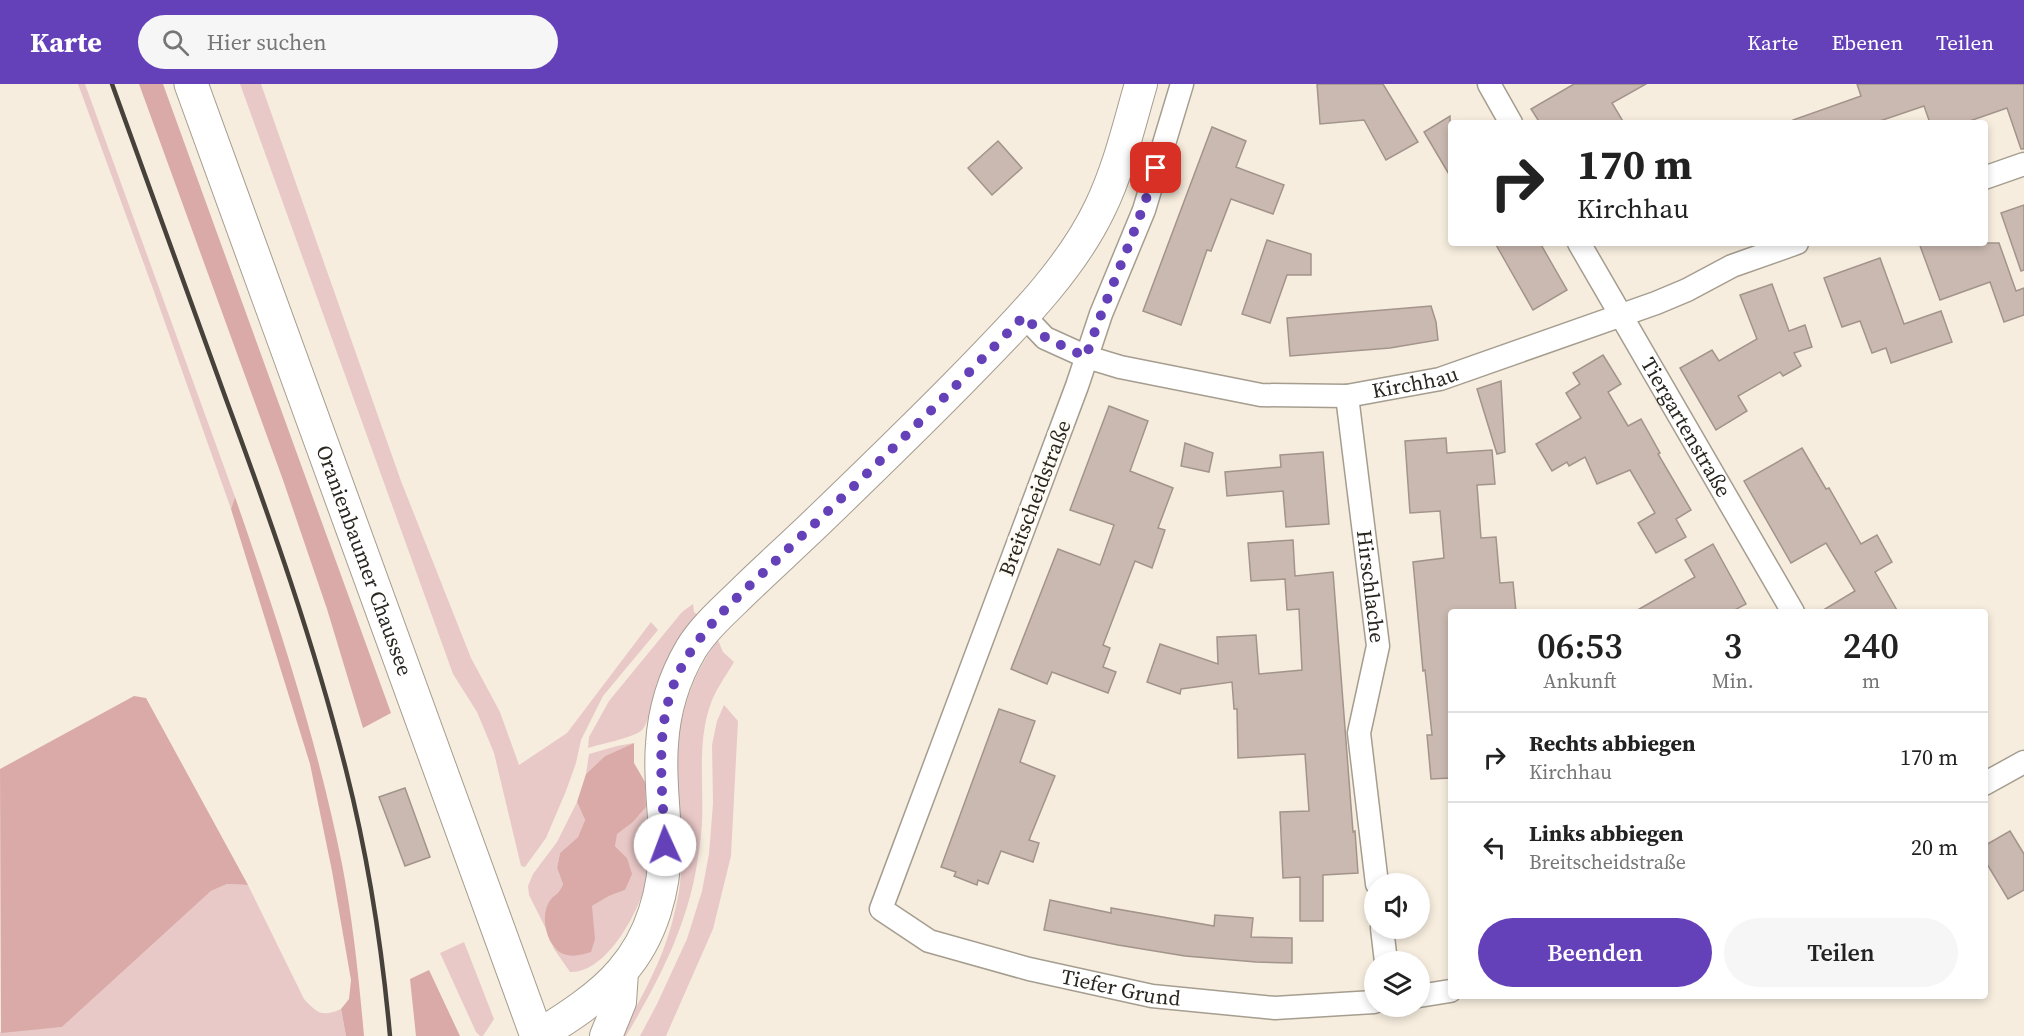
<!DOCTYPE html>
<html lang="de">
<head>
<meta charset="utf-8">
<style>
	:root { --surface:#fff; --page:#f6f6f6; --text:#222; --muted:#767676; --line:#e0e0e0; --accent:#6541b9 }
	body { margin:0; font-family:"Source Serif 4",serif; background:var(--page); color:var(--text); height:100vh; display:flex; flex-direction:column; font-size:22px; white-space:nowrap }
	* { box-sizing:border-box; margin:0 }
	p { font-size:20px; color:var(--muted) }
	.icon { flex:none; width:33px; height:33px; fill:none; stroke:currentColor; stroke-width:2; stroke-linecap:round; stroke-linejoin:round }
	.map { position:relative; flex:1; overflow:hidden }
	.panel { position:absolute; left:1448px; top:525px; width:540px; height:390px; display:flex; flex-direction:column; background:var(--surface); border-radius:6px; box-shadow:0 3px 9px #0003 }
	.panel>* { flex:none }
	.hud { position:absolute; left:1448px; top:36px; width:540px; height:126px; border-radius:6px; box-shadow:0 3px 9px #0003; background:#fff; color:var(--text); overflow:hidden }
	.controls { position:absolute; left:1364px; top:789px; display:grid; gap:12px }
	.controls a { display:grid; place-items:center; width:66px; height:66px; border-radius:50%; background:var(--surface); box-shadow:0 3px 9px #0003; font-size:30px }
	.pin { position:absolute; display:grid; place-items:center; width:51px; height:51px; color:#fff; margin:-26px; border-radius:12px; box-shadow:0 3px 9px #0006 }
	.me { position:absolute; width:66px; margin:-33px; rotate:358deg; stroke-linejoin:round; filter:drop-shadow(0 0 4px #0008) }
	.turn { display:flex; align-items:center; gap:21px; height:126px; padding:0 30px; font-size:27px }
	.turn .icon { width:78px; height:78px; stroke-width:2.5 }
	.turn b { display:block; font-size:42px; line-height:51px }
	.eta { display:flex; justify-content:space-evenly; align-items:center; height:102px; text-align:center }
	.eta b { font-size:36px; font-weight:600; line-height:42px }
	.cta { display:flex; gap:12px; margin-top:auto; padding:12px 30px }
	.cta a { flex:1; height:69px; border-radius:36px; background:var(--accent); color:#fff; font-size:24px; font-weight:600; line-height:69px; text-align:center }
	.cta a+a { background:var(--page); color:var(--text) }
	ul { padding:0; list-style:none }
	li { display:flex; align-items:center; gap:18px; height:90px; padding:0 30px; border-top:2px solid var(--line) }
	li div { flex:1 }
	li b { display:block; font-size:22px }
	li em { font-style:normal }
	header { display:flex; align-items:center; gap:36px; box-sizing:border-box; height:84px; padding:0 30px; background:var(--accent); color:#fff }
	header strong { font-size:28px }
	nav { display:flex; gap:33px; margin-inline-start:auto; font-size:21px }
	.search { width:420px; height:54px; background:var(--page); display:flex; align-items:center; gap:15px; box-sizing:border-box; padding:0 21px; border-radius:33px; color:var(--muted); font-size:22px }
	.map>svg:first-child { display:block }
</style>
</head>
<body>
<header>
<strong>Karte</strong>
<div class="search"><svg class="icon" aria-label="search" viewBox="0 0 24 24"><circle cx="10" cy="10" r="6"/><path d="M15 15l6 6"/></svg>Hier suchen</div>
<nav><a>Karte</a><a>Ebenen</a><a>Teilen</a></nav>
</header>
<div class="map">
<svg width="2024" height="952" viewBox="0 0 2024 952">
	<rect width="100%" height="100%" fill="#f6edde"/>
	<g fill="#e9c9c8">
		<path d="M78,0H85L235,413L231,425L152,202Z"/>
		<path d="M240,0H261L401,397L471,574L500,628L519,681L567,649L651,538L658,546L603,612L581,656L576,679L566,707L546,754L525,783L521,782L494,669L477,628L453,590Z"/>
		<path d="M693,520L694,528L700,533C684,554 667,575 657,599C652,611 650,640 641,647C632,654 600,660 588,664L589,653L609,617L682,528Z"/>
		<path d="M718,556L723,568L734,578C726,592 715,606 710,622C697,660 704,701 702,740C701,753 699,767 697,780C687,843 658,898 626,952H619C630,934 641,915 650,896C668,861 680,818 682,778C683,754 679,730 677,706C673,652 686,599 718,556Z"/>
		<path d="M724,621L738,637L731,772L713,845L666,952H640L657,920L687,855L702,807L709,770L713,719L712,661L717,637Z"/>
		<path d="M634,659L605,672L586,690L589,670L617,662Z"/>
		<path d="M577,718L585,736L578,753L560,769L557,784L563,800C560,808 556,810 551,817C544,825 546,837 547,847L529,811L528,802L533,790L557,758Z"/>
		<path d="M646,723C647,744 650,766 648,788C644,820 608,890 570,888L552,862L565,871L592,835V822L609,812L625,806L627,774L615,762L616,750L633,738Z"/>
		<path d="M227,800L248,801L304,915C318,930 322,933 341,925L346,952H0V948L62,943L211,807Z"/>
		<path d="M464,858L494,935L483,952H480L476,948L440,869Z"/>
	</g>
	<g fill="#daaaa8">
		<path d="M139,0H163L391,629L363,644L327,525L283,396Z"/>
		<path d="M235,413C277,534 317,655 342,780C353,837 359,895 364,952H346L341,925L349,915L351,896L332,787L310,680L231,425Z"/>
		<path d="M134,612L146,614L248,801L227,800L211,807L62,943L1,949L0,685Z"/>
		<path d="M634,659V679L645,698L646,723L633,738L617,750L615,762L627,774L632,790L625,806L609,812L592,822L595,855L591,868C584,870 575,873 567,871C548,868 539,834 549,818C554,810 559,811 563,800L557,784L560,769L578,753L585,736L577,718L586,690L605,672Z"/>
		<path d="M429,886L460,952H416L410,895Z"/>
	</g>
	<g fill="#c9b9b0" stroke="#a3948b" stroke-width="1.5">
		<path d="M1317,0H1383L1418,58L1386,76L1364,36L1320,40Z"/>
		<path d="M1574,0H1646L1612,19L1624,39H1540L1531,25Z"/>
		<path d="M1857,0H2024V65H2021L2007,24L1964,39H1930L1924,22L1874,39H1793V36L1861,12Z"/>
		<path d="M1450,32V92L1424,48Z"/>
		<path d="M1212,43L1246,57L1236,83L1284,101L1273,130L1231,115L1211,167L1207,166L1181,241L1143,227Z"/>
		<path d="M998,57L1022,84L992,111L968,84Z"/>
		<path d="M2024,121V186L2021,187L2001,129Z"/>
		<path d="M1267,156L1311,170V191H1287L1270,239L1242,230Z"/>
		<path d="M1495,159H1540L1567,206L1533,226Z"/>
		<path d="M1919,159H1999L2016,207L2024,204V231L2004,238L1990,198L1940,216Z"/>
		<path d="M1880,174L1904,240L1941,227L1952,258L1891,279L1886,264L1872,269L1860,237L1842,243L1824,194Z"/>
		<path d="M1772,200L1789,247L1805,241L1812,263L1794,269L1801,282L1783,292L1780,288L1738,312L1747,327L1716,346L1680,284L1712,266L1719,277L1757,255L1740,211Z"/>
		<path d="M1431,222L1436,238L1438,256L1390,264L1290,272L1287,234Z"/>
		<path d="M1603,271L1621,300L1608,308L1628,342L1641,335L1660,369L1658,370L1691,426L1676,435L1686,453L1656,469L1638,439L1655,429L1630,386L1597,400L1585,373L1569,382L1567,378L1552,387L1536,360L1581,334L1566,309L1580,300L1573,289Z"/>
		<path d="M1501,297L1505,368L1497,370L1477,305Z"/>
		<path d="M1109,322L1148,337L1130,387L1173,404L1158,444L1165,446L1152,484L1135,477L1103,561L1110,564L1103,583L1116,588L1108,609L1052,588L1047,600L1011,585L1058,465L1100,481L1114,441L1070,426Z"/>
		<path d="M1446,354L1447,369L1492,366L1495,400L1477,401L1481,454L1496,453L1500,499L1513,498L1516,528H1450V694L1431,695L1427,651H1432L1425,586L1423,587L1413,478L1444,474L1440,427L1410,429L1405,357Z"/>
		<path d="M1185,359L1213,369L1209,388L1181,382Z"/>
		<path d="M1802,364L1826,405L1829,404L1861,460L1877,451L1892,478L1875,488L1898,528H1820L1855,507L1826,459L1791,479L1744,397Z"/>
		<path d="M1323,368L1329,440L1286,443L1283,407L1227,412L1225,388L1281,383L1280,371Z"/>
		<path d="M1293,456L1295,492L1333,488L1353,748L1355,747L1358,789L1323,791V837H1300V793L1283,794L1280,728L1309,727L1305,670L1238,674L1237,625H1234L1232,598L1181,605L1180,610L1147,598L1160,560L1218,580L1217,553L1256,551L1259,590L1302,586L1299,525L1287,526L1285,495L1251,497L1248,459Z"/>
		<path d="M1713,460L1746,520L1731,528H1634L1695,493L1685,476Z"/>
		<path d="M999,625L1035,637L1020,678L1055,692L1029,756L1039,759L1033,778L1001,767L988,800L978,796L977,801L954,792L956,788L941,783Z"/>
		<path d="M405,704L430,773L405,782L379,713Z"/>
		<path d="M2010,747L2024,770V806L2008,815L1984,775V762Z"/>
		<path d="M1050,816L1111,829V824L1214,842L1215,831L1253,834L1251,853L1292,854V879L1256,878L1185,872L1118,861L1044,846Z"/>
	</g>
	<g fill="none" stroke-linecap="round" stroke-linejoin="round">
		<defs>
			<g id="street">
				<path id="s1" d="M1182,0L1144,126L1101,230L1077,302L881,825L929,857L1029,885L1152,912L1275,924L1374,918"/>
				<path d="M1489,0L1511,39"/>
				<path d="M1984,94L2024,80"/>
				<path id="s2" d="M1579,159L1793,528"/>
				<path id="s3" d="M1024,232L1045,254L1087,273L1120,283L1261,311L1347,312L1440,295L1656,219L1687,206L1732,182L1797,159"/>
				<path id="s4" d="M1347,312L1378,562L1359,649L1377,800"/>
				<path d="M1984,700L2024,678"/>
				<path d="M1382,844L1386,878"/>
				<path d="M1419,912L1450,907"/>
			</g>
			<g id="secondary">
				<path d="M538,952C567,934 600,913 622,887C652,853 665,805 665,761C665,727 659,694 662,660C664,626 674,594 691,565C705,542 728,523 747,504C770,482 793,461 816,439C871,386 927,332 980,277C1024,232 1073,181 1100,124C1119,85 1129,41 1141,0"/>
				<path d="M606,952L620,918L622,888"/>
			</g>
			<g id="primary">
				<path id="s5" d="M191,0L537,952"/>
			</g>
		</defs>
		<use href="#street" stroke="#a59d8f" stroke-width="25"/>
		<use href="#secondary" stroke="#a59d8f" stroke-width="34"/>
		<use href="#primary" stroke="#a59d8f" stroke-width="35"/>
		<use href="#street" stroke="#fff" stroke-width="22"/>
		<use href="#secondary" stroke="#fff" stroke-width="32"/>
		<use href="#primary" stroke="#fff" stroke-width="33"/>
		<path stroke="#46423b" stroke-width="4.5" d="M112,0C150,105 188,210 226,315C271,437 314,559 346,686C368,773 382,863 390,952"/>
	</g>
	<g fill="none" stroke-linecap="round" stroke-linejoin="round">
		<path stroke="#6541b9" stroke-width="10" stroke-dasharray="0 18" d="M665,761C663,710 655,657 671,608C688,557 727,523 765,487C793,460 822,433 850,406C909,349 967,291 1024,232L1046,254L1086,273C1107,209 1137,148 1156,84"/>
	</g>
	<g text-anchor="middle" stroke-width="6" stroke-linejoin="round" paint-order="stroke">
		<g font-size="21" fill="#292620" stroke="#fffbf5">
			<text dy="7" stroke="none"><textPath href="#s3" startOffset="410">Kirchhau</textPath></text>
			<text dy="7" stroke="none"><textPath href="#s2" startOffset="213">Tiergartenstraße</textPath></text>
			<text transform="translate(1035 414) rotate(-69)" y="7">Breitscheidstraße</text>
			<text dy="7" stroke="none"><textPath href="#s5" startOffset="507">Oranienbaumer Chaussee</textPath></text>
			<text dy="7" stroke="none"><textPath href="#s4" startOffset="192">Hirschlache</textPath></text>
			<text dy="7" stroke="none"><textPath href="#s1" startOffset="1134">Tiefer Grund</textPath></text>
		</g>
	</g>
</svg>
<div class="controls">
<a><svg class="icon" aria-label="sound" viewBox="0 0 24 24"><path d="M4 9h4l5-4v14l-5-4H4zM17 9q2 3 0 6"/></svg></a>
<a><svg class="icon" aria-label="layers" viewBox="0 0 24 24"><path d="M12 4l9 5-9 5-9-5zM3 14l9 5 9-5"/></svg></a>
</div>
<div class="pin" style="left:1156px;top:84px;background:#d93025"><svg class="icon" aria-label="arrive" viewBox="0 0 24 24"><path d="M6 21V4h12l-3 4 3 4H6"/></svg></div>
<svg class="me" style="left:665px;top:761px" viewBox="-20 -20 40 40"><circle r="19" fill="#fff"/><path d="M0-13L10 11 0 6-10 11z" fill="#6541b9"/></svg>
<div class="hud">
<div class="turn"><svg class="icon" aria-label="right" viewBox="0 0 24 24"><path d="M7 20v-9h11M14 6l5 5-5 5"/></svg><div><b>170 m</b>Kirchhau</div></div>
</div>
<section class="panel">
<div class="eta">
<div><b>06:53</b><p>Ankunft</p></div>
<div><b>3</b><p>Min.</p></div>
<div><b>240</b><p>m</p></div>
</div>
<ul>
<li><svg class="icon" aria-label="right" viewBox="0 0 24 24"><path d="M7 20v-9h11M14 6l5 5-5 5"/></svg><div><b>Rechts abbiegen</b><p>Kirchhau</p></div><em>170 m</em></li>
<li><svg class="icon" aria-label="left" viewBox="0 0 24 24"><path d="M17 20v-9H6M10 6l-5 5 5 5"/></svg><div><b>Links abbiegen</b><p>Breitscheidstraße</p></div><em>20 m</em></li>
</ul>
<div class="cta"><a>Beenden</a><a>Teilen</a></div>
</section>
</div>
</body>
</html>
